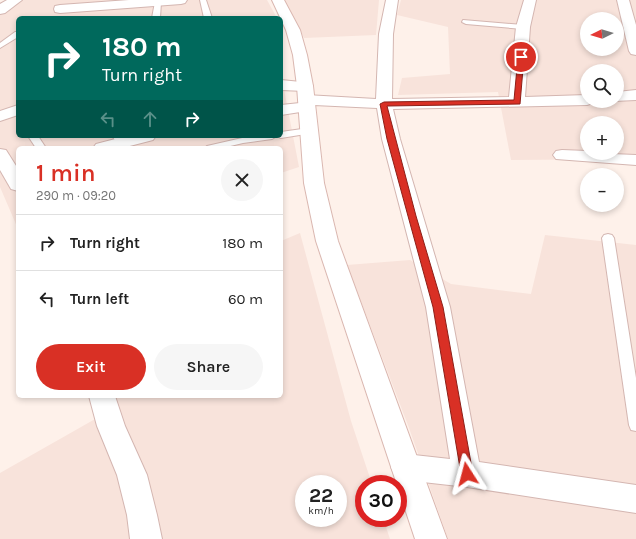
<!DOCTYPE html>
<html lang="en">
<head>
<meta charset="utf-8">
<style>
	:root { --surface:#fff; --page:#f6f6f6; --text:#222; --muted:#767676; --line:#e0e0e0; --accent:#d93025 }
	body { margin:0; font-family:Karla,sans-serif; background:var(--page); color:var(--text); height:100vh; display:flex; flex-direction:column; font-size:15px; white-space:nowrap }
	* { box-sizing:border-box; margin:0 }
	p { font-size:13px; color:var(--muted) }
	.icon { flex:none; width:22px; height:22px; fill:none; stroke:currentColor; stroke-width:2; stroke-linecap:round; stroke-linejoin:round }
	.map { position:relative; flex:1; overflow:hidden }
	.side { position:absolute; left:16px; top:146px; width:267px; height:252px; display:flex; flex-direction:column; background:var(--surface); border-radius:6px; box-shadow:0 2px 6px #0003 }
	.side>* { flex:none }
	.top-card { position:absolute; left:16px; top:16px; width:267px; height:122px; border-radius:6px; box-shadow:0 2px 6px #0003; background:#00695c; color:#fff; overflow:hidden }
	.needle { width:26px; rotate:265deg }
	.controls { position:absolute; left:580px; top:12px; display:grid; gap:8px }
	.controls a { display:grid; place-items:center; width:44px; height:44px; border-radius:50%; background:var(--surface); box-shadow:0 2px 6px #0003; font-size:20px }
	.speed { position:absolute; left:295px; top:475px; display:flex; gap:8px; font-size:20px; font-weight:700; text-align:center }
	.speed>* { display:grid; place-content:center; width:52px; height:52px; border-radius:50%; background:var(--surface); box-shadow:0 2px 6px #0003; line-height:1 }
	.speed small { font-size:10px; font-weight:400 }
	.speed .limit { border:6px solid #d22; background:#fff; color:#111 }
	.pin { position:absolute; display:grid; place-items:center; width:34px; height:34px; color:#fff; margin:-17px; border:2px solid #fff; border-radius:50%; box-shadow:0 1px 4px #0007 }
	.me { position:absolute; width:44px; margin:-22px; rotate:351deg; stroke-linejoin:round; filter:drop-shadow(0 0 3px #0008) }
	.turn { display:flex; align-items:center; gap:14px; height:84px; padding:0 20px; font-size:18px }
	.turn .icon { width:52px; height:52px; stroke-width:2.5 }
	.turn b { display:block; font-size:28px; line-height:34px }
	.lanes { display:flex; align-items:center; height:38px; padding:0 20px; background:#0003; justify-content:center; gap:20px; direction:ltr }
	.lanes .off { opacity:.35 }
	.round { display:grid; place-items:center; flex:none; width:42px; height:42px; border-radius:21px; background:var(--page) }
	.head { display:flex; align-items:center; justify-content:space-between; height:68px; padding:0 20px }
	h1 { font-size:24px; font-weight:600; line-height:30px; color:var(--accent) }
	.primary-button { display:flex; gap:8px; margin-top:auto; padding:8px 20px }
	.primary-button a { flex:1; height:46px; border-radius:24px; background:var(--accent); color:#fff; font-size:16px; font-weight:600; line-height:46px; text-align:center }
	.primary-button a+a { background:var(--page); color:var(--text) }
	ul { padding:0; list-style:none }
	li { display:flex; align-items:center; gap:12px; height:56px; padding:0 20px; border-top:1px solid var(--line) }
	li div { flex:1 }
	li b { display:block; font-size:15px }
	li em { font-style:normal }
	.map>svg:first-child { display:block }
</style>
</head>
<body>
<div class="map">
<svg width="636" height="539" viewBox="0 0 636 539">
	<rect width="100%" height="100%" fill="#fef1ea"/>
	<g fill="#f8e3db" fill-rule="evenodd">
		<path d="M12,0H267L277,18H18V136H281V84H283L299,167L281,173V148H18V229L0,187V8Z"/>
		<path d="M284,0H379L376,35L304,38Z"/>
		<path d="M401,0H636V159L511,160L498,92L398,95L402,78L450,74L448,27L397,15ZM587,19H617V49H587ZM587,71H617V101H587ZM587,123H617V153H587Z"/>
		<path d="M300,233L351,421L372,484H364V518H383L390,539H0V473L111,410L106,396H281V241ZM304,484H338V518H304Z"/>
		<path d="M545,235L636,245V539H448L409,428L347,265L410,260L451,284L531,294Z"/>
	</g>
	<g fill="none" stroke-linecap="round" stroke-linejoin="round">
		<defs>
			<g id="service">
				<path d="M158,0L161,2L160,18H152L155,2Z"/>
				<path d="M200,0H206L212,18H204Z"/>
				<path d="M463,20L523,25L527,27L523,29L466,24L462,22Z"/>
				<path d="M15,32H18V37L0,48V43Z"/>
				<path d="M309,128L314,131L312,133L281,138L277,136H281V132Z"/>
				<path d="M28,136H38L46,148H36Z"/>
				<path d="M112,136H122L131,148H121Z"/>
				<path d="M251,136H277L272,139L243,143L222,148H205L207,146Z"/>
				<path d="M608,234L612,235L614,238L636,378V431L631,430L629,425L602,238L604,235Z"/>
			</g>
			<g id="minor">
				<path d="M7,0H22L5,13L0,14V4Z"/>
				<path d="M129,0H187L185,3L181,4L60,13L55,12L54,9L55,6L60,5Z"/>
				<path d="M386,0H398L393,34L392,99L509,97L516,27L524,0H536L530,27L525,97L587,95V101H594L593,103L587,105L393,109L400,139L450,307L479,462L636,485V513L467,487L405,480L395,476L391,467L395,458L405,454L450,459L426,307L382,139L377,108L314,105L315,107L313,110L281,115V105L300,103L298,100L300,97L306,95L376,99L379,34Z"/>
				<path d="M617,0H629L636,25V55L631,54L629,51Z"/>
				<path d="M281,80L311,83L313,86L311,89L305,91L281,90Z"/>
				<path d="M636,90V100L614,101H617V92Z"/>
				<path d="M18,105V115L0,121V111Z"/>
				<path d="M127,136H156L153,140L122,148H93L96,144Z"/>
				<path d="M0,149L6,150L18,169V191L11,189L0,170Z"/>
				<path d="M562,150L587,151V153L636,155V165L556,159L553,155L556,151Z"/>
				<path d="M89,396H115L125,426L147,475L157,515L162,539H130L127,515L117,475L97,426Z"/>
			</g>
			<path id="secondary" d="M272,0H284L300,30L307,55L313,86L324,183L338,241L447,539H415L316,241L304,183L297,86L293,55L286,30Z"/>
		</defs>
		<use href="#service" stroke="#d4b6b1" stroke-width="2"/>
		<use href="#minor" stroke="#d4b6b1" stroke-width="2"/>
		<use href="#secondary" stroke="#dab7b0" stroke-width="2"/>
		<use href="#service" fill="#fff" fill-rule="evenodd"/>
		<use href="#minor" fill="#fff" fill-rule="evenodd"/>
		<use href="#secondary" fill="#fff" fill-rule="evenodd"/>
	</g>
	<path fill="#d93025" stroke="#8d1f18" d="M521,55L524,57L520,104L387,106L416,216L443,307L473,474L471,478L467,480L462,478L461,474L433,307L408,216L387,139L380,104L384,102L514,100L518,57Z"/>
</svg>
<div class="controls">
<a><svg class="needle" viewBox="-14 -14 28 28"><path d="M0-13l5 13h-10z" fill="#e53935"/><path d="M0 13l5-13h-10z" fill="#767676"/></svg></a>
<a><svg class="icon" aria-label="search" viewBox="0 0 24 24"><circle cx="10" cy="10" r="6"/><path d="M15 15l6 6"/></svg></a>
<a>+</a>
<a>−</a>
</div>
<div class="speed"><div>22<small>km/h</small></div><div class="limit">30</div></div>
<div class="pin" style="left:521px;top:57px;background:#d93025"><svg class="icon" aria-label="arrive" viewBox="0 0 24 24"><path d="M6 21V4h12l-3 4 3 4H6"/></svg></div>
<svg class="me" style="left:467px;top:474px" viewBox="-20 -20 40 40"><path d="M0-17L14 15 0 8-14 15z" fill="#d93025" stroke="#fff" stroke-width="4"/></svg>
<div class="top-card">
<div class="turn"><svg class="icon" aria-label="right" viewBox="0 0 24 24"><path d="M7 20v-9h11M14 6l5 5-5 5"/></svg><div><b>180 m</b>Turn right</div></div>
<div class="lanes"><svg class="icon off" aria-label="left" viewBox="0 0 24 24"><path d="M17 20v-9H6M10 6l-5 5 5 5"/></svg><svg class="icon off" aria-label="ahead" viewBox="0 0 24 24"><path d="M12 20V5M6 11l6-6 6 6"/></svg><svg class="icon" aria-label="right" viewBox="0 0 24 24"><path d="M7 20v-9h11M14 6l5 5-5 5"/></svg></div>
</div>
<section class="side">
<div class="head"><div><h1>1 min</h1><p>290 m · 09:20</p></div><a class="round"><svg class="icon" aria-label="close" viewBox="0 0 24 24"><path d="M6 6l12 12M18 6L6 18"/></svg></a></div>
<ul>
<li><svg class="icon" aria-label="right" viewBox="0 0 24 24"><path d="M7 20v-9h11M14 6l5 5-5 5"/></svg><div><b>Turn right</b></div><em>180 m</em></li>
<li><svg class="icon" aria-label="left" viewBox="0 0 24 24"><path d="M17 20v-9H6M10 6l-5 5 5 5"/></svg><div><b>Turn left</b></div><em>60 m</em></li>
</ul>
<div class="primary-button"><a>Exit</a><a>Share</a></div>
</section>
</div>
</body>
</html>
